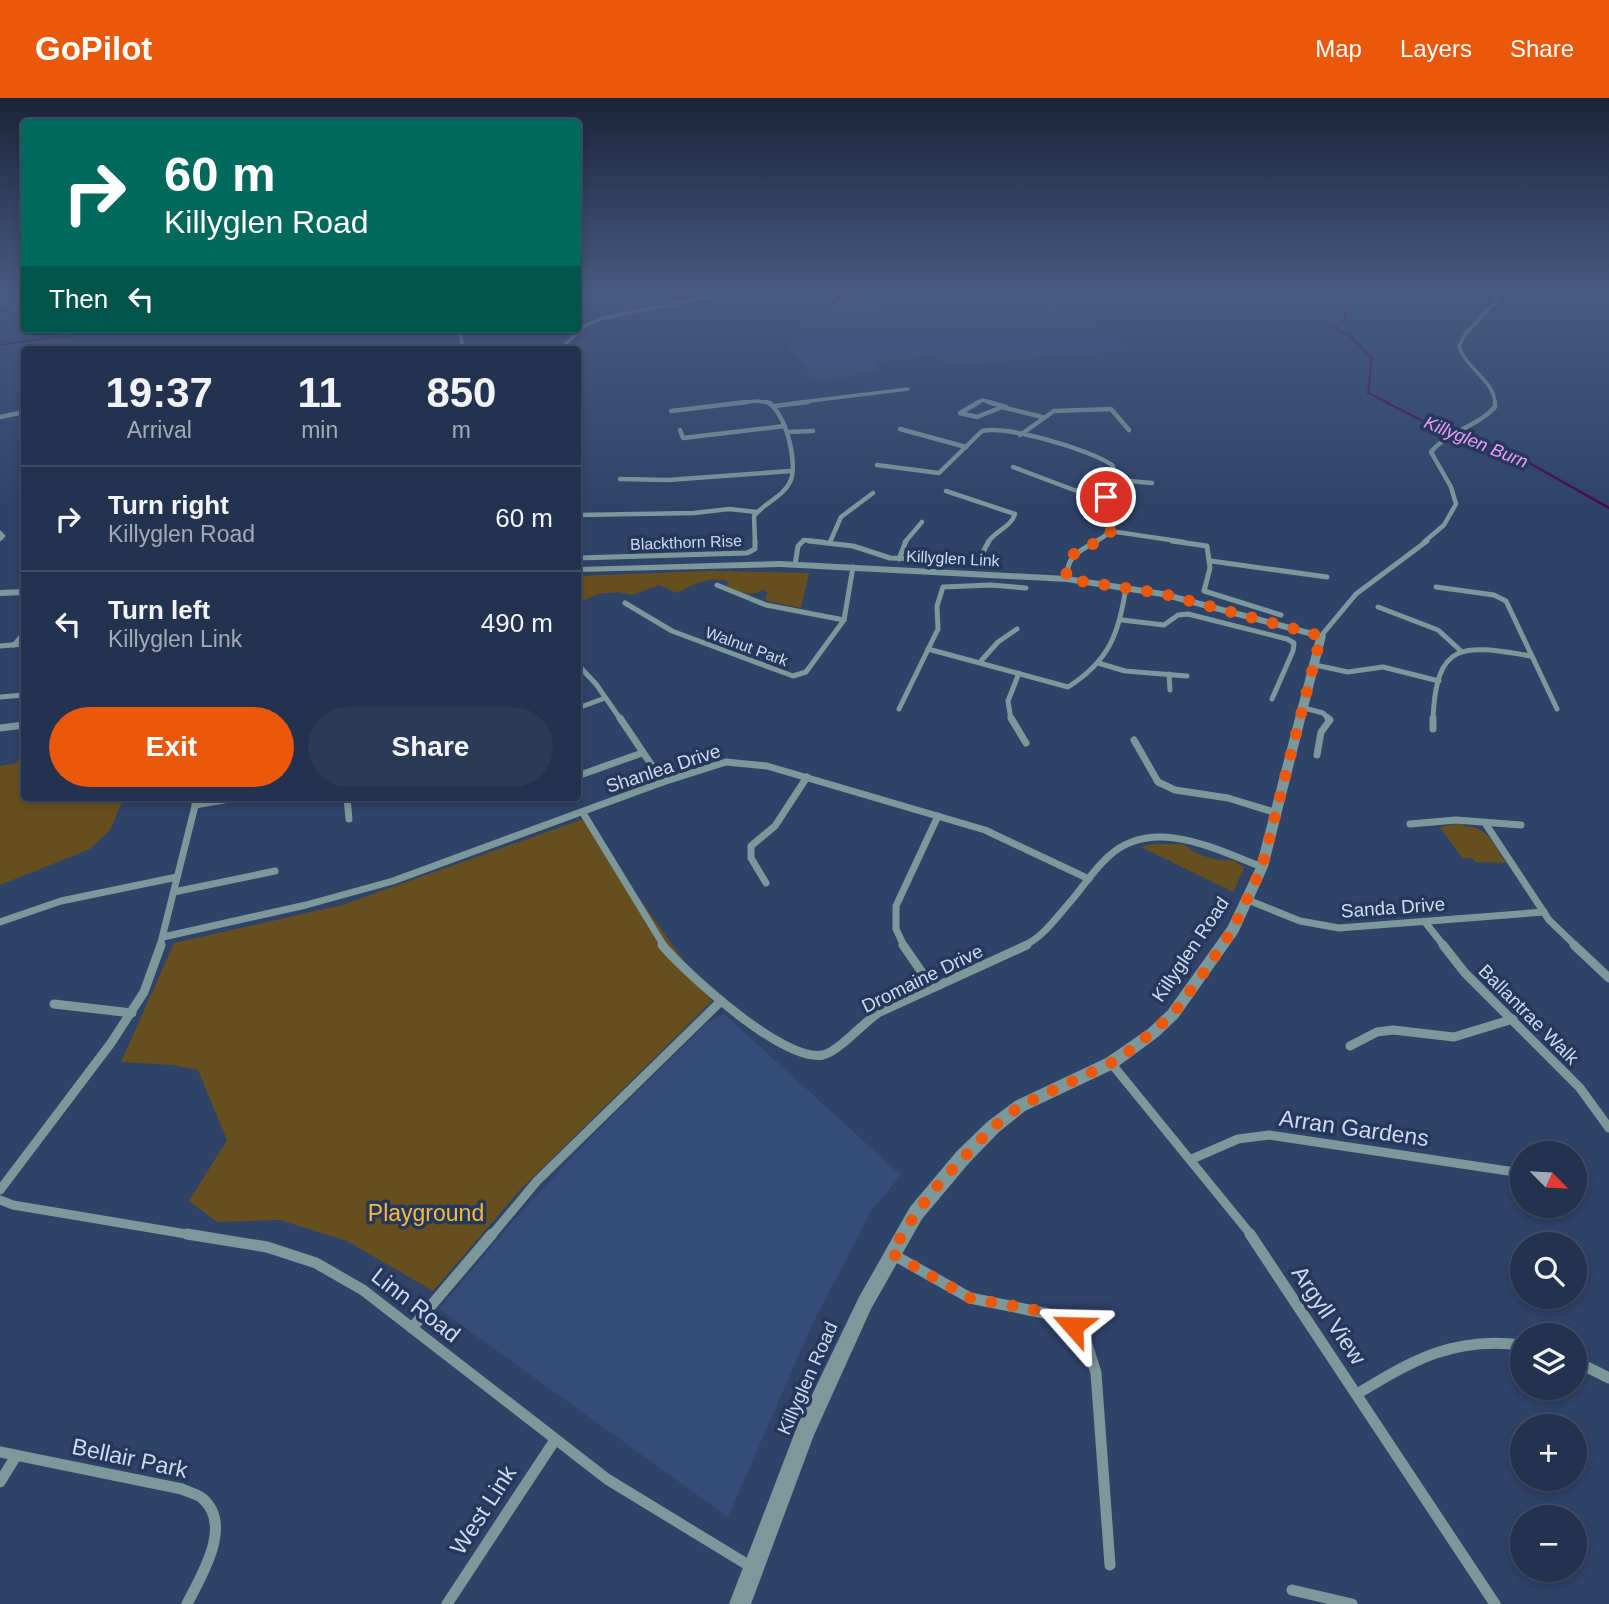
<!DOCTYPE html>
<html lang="en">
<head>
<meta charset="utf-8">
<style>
	:root { --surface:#23324e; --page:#2b3a55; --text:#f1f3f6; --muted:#a3aab6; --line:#404d66; --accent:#ea580c }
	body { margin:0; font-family:Helvetica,sans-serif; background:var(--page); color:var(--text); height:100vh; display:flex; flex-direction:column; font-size:26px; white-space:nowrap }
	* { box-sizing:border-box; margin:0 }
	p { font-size:23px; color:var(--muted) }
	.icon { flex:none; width:38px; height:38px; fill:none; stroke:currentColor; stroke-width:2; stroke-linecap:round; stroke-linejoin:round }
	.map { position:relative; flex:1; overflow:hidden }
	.side { position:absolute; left:21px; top:248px; width:560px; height:455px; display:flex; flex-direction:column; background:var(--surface); border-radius:7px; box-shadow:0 4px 10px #0003,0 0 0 2px var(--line) }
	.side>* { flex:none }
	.hud { position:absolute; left:21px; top:21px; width:560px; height:214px; border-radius:7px; box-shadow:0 4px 10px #0003,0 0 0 2px var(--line); background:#00695c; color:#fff; overflow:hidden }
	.needle { width:46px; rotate:114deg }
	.tools { position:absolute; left:1510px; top:1043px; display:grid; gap:14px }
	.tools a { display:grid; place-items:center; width:77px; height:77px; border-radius:50%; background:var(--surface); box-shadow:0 4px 10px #0003,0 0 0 2px var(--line); font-size:35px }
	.pin { position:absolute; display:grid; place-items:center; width:60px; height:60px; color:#fff; margin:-30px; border:4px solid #fff; border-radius:50%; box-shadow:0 2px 7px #0007 }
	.me { position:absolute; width:77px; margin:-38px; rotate:295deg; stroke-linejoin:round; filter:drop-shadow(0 0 5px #0008) }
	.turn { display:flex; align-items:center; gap:24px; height:147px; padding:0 28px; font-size:32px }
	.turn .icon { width:91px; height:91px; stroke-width:2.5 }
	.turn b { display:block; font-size:49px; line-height:60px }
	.then { display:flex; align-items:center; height:66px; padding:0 28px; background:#0003; gap:14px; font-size:26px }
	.eta { display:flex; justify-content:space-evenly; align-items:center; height:119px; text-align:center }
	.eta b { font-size:42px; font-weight:600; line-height:49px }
	.button { display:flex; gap:14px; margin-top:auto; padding:14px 28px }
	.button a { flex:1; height:80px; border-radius:42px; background:var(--accent); color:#fff; font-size:28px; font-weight:600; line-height:80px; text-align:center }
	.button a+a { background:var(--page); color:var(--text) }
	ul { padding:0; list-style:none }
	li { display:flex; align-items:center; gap:21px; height:105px; padding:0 28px; border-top:2px solid var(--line) }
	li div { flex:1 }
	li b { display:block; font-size:26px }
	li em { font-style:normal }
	header { display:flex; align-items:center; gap:42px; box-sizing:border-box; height:98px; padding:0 35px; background:var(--accent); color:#fff }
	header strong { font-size:33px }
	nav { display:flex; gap:38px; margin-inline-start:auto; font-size:24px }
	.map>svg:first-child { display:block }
</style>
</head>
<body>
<header>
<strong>GoPilot</strong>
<nav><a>Map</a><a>Layers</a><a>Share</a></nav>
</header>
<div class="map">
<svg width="1609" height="1506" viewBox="0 0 1609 1506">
	<rect width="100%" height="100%" fill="#2f4268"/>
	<g fill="#354c78">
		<path d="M849,204L954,212L1058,206L1136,252L952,268L936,259L874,264L880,275L815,282L788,250L800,226L839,206Z"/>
		<path d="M724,916L901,1077L871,1113L811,1229L728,1419L439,1211L512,1124L585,1045L707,925Z"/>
	</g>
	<g fill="#664f1f">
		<path d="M707,473L809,475L801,510L767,503L765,499L768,495L763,492C750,500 738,494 726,487L729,484C711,477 694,486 677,495L659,487L632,497L618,494L598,496L578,505V478Z"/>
		<path d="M24,652V700H124L110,732L90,751L0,787V668L16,665Z"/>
		<path d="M583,721L712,903L520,1092L433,1193L347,1143L280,1122L217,1124L189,1103L227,1042L198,972L173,967L121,964L174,845L342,807Z"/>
		<path d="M1462,725L1465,729C1487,727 1495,749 1506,765L1475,764L1472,760H1462L1440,729Z"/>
		<path d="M1151,746H1184C1194,757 1218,764 1233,762L1244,770L1233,794L1141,749Z"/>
	</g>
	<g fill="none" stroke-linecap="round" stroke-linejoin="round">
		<g stroke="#470a4e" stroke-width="2">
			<path d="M1365,196L1341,197L1351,206L1343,210L1346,222L1334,230L1350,238L1372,260L1368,295L1389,305"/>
			<path d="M1472,196L1489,199"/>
			<path d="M0,217L21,202L23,196"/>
			<path d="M0,247L114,231"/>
		</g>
		<path stroke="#470a4e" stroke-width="2.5" d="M1385,304L1423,323L1486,345L1524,362L1609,410"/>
		<g stroke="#7d989a" stroke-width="3.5">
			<path d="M824,196L842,206"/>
			<path d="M459,231L464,252"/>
			<path d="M559,252L585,228L600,221L721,196"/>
			<path d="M733,305L758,303L771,305"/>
			<path d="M794,305L908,291"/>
			<path d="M976,305L982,302L994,305"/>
			<path d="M1495,305C1494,282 1465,270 1459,248L1466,235L1503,196"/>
		</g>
		<g stroke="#7d989a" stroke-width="4.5">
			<path d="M979,304L960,315L977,319L1002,309L1042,319"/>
			<path d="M988,304L1006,309"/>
			<path d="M774,308L808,304"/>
			<path d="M671,313L747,304"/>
			<path d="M0,319L24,314"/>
			<path d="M900,331L966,349"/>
			<path d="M680,332L683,340L785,328"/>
			<path d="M787,334L813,333"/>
			<path d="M1020,337L1054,313L1111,311L1129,332"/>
			<path d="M877,367L939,375L982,333C1007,327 1091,352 1112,367C1120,380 1120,416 1112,430C1108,436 1101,441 1094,444"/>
			<path d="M1013,369L1074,392L1116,400"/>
			<path d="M620,381L668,382L791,373"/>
			<path d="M1118,382L1152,385"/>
			<path d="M946,393L1015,416C1011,429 995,433 988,444"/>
			<path d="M578,417L694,415L729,411L757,414"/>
			<path d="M1110,433L1184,444"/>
			<path d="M0,435L3,438L0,441"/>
			<path d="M755,444L754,418C764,405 783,399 790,384C799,366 785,312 767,304"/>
			<path d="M802,444L804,442L824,444"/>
			<path d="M830,444L841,419L873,395"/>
			<path d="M905,444L922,424"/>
			<path d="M1424,444L1444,427L1456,406L1451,389L1431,354C1448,333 1477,329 1495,309V304"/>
		</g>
		<g stroke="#7d989a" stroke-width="5">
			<path d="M809,443L853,448L890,460L978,463L989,443"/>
			<path d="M1172,443L1207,448L1210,470L1204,493L1281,517"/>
			<path d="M578,460L747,455L755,451V443"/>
			<path d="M899,461L906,443"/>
			<path d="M1211,463L1327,479"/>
			<path d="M795,467L798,448L803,443"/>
			<path d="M1067,481C1066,458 1079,453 1097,443"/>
			<path d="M717,487L766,507L844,522"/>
			<path d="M1436,489L1494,497L1506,503L1557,611"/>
			<path d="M625,505L672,533L793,578L806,574L844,522L853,469"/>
			<path d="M1378,509L1438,532L1461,553"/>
			<path d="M1122,522L1164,527L1178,517L1188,516L1287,541L1294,545L1293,553L1272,601"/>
			<path d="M1321,538L1356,496L1427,443"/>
			<path d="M14,547L24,535"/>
			<path d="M0,548L24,546"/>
			<path d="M928,551L1068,589C1109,563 1119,536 1126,489"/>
			<path d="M980,564L998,544L1017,531"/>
			<path d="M1098,565L1125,573L1187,578"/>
			<path d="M578,567L596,586L621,622"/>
			<path d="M1315,567L1348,574L1383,569L1439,583"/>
			<path d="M1169,576L1170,592"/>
			<path d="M0,599L24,597"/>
			<path d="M578,610L605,600"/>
			<path d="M1304,610L1323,615L1330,622"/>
			<path d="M899,611L938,531L937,508L943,489L991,487L1026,490"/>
			<path d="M1011,622L1008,603L1019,575"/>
			<path d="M1433,622C1436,541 1464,547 1531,558"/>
		</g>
		<g stroke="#7d989a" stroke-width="7">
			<path d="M620,620L663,684"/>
			<path d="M1011,620L1026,645"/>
			<path d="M1433,620V631"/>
			<path d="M0,630L24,627"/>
			<path d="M1134,642L1158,684L1175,692L1228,700L1277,715"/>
			<path d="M1317,657L1321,634L1330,622L1328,620"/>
			<path d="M583,676L642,655"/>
			<path d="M347,700L349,721"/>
			<path d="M195,707L235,700"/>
			<path d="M583,715L664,848"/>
			<path d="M1485,725L1549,822L1576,848"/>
			<path d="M1410,726L1456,722L1521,727"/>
			<path d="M766,785L751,760V748L775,728L807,679"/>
			<path d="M174,794L275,773"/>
			<path d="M1248,802L1300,823L1339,830L1544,814"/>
			<path d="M0,824L61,803L177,779"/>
			<path d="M1425,824L1444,848"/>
			<path d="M163,839L306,807L393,783L663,684L726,664L767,668L985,732L1089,781"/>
			<path d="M160,848L197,700"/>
			<path d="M904,848L896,831V808L938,718"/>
			<path d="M1023,848C1042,840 1057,819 1070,804C1083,789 1094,771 1109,758C1153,718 1215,751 1262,769"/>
		</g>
		<g stroke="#7d989a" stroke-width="9">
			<path d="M662,847C687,876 784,965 823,957C839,953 862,926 878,915L1027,847"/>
			<path d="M903,847L932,889"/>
			<path d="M1443,847L1465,875L1580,990L1609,1030"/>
			<path d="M1574,847L1609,880"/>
			<path d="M54,906L132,915"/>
			<path d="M1350,948L1377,934L1393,932L1454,939L1513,921"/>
			<path d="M1111,965L1252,1138"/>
			<path d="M1192,1061L1238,1041L1269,1037L1515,1074"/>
			<path d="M0,1092L111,945L144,894L161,847"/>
			<path d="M0,1102L13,1107L198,1138"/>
			<path d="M491,1138L537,1083L721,903"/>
		</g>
		<g stroke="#7d989a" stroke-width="11">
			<path d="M187,1136L267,1149L316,1165L363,1192L607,1381L753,1470"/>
			<path d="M1250,1136L1495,1506"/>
			<path d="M892,1156L970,1200L1059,1218L1085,1240L1096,1275L1110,1467"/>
			<path d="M412,1230L492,1136"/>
			<path d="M1575,1263L1609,1280"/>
			<path d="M1357,1296C1413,1262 1454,1238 1522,1247"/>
			<path d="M0,1354L182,1391C188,1394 196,1396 202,1400C234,1427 201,1478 187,1506"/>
			<path d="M0,1384L16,1358"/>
			<path d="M1292,1492L1352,1506"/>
			<path d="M447,1506L555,1342"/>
		</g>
		<g fill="#7d989a" fill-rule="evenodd">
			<path d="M780,463L1067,478L1163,493L1324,536L1326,538L1268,769L1238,835L1178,920L1158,939L1116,970L1025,1013L999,1034L969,1065L922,1121L871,1211L814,1337L751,1506H729L798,1326L859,1199L910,1109L957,1053L987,1024L1015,1003L1106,960L1148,931L1168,912L1228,828L1256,769L1316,540L1162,499L1067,484L780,469L578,474V469Z"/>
			<path d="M24,491V497L0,498V492Z"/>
		</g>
	</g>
	<linearGradient id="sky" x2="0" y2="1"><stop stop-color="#1a2439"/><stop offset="0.48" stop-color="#475a80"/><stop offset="1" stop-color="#475a80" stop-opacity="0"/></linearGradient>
	<rect width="1609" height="407" fill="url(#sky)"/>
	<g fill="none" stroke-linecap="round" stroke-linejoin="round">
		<path stroke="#ea580c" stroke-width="12" stroke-dasharray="0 21.6" d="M1073,1228L1052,1215L970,1200L891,1155L916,1115L942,1082L993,1029L1020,1008L1111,965L1132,951L1173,916L1205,873L1233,831L1262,769L1321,538L1164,496L1067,481C1061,443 1102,454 1114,428C1118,419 1116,409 1116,400L1106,399"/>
	</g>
	<g text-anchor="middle" stroke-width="7" stroke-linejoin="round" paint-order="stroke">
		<g font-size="16" fill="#cdd9f0" stroke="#25385c">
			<text transform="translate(686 444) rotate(-2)" y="6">Blackthorn Rise</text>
			<text transform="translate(953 460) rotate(3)" y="6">Killyglen Link</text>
			<text transform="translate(747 548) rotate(20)" y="6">Walnut Park</text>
		</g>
		<g font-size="18" font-style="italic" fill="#ed9bf7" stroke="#25385c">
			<text transform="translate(1476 344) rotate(22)" y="6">Killyglen Burn</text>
		</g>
		<g font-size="19" fill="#cdd9f0" stroke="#25385c">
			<text transform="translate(663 670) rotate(-18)" y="7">Shanlea Drive</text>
			<text transform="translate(1393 809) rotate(-4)" y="7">Sanda Drive</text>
			<text transform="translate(1190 851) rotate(-56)" y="7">Killyglen Road</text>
			<text transform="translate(922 880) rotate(-26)" y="7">Dromaine Drive</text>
			<text transform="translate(1529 916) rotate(45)" y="7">Ballantrae Walk</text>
			<text transform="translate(807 1280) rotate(-66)" y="7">Killyglen Road</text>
		</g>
		<g font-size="23" fill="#cdd9f0" stroke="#25385c">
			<text transform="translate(1354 1030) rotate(8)" y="8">Arran Gardens</text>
			<text transform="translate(416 1207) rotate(38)" y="8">Linn Road</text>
			<text transform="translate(1329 1217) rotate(56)" y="8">Argyll View</text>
			<text transform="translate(130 1360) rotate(12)" y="8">Bellair Park</text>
			<text transform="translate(483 1412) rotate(-57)" y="8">West Link</text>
		</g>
		<g font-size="23" fill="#f6bc39" stroke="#25385c">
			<text x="426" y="1123">Playground</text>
		</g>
	</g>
</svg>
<div class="tools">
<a><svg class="needle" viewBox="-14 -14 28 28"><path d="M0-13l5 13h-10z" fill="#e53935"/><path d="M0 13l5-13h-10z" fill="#a3aab6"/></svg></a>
<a><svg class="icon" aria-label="search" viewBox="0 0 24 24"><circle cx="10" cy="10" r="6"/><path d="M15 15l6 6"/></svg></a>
<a><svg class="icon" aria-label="layers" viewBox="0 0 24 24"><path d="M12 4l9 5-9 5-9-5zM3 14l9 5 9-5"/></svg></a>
<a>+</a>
<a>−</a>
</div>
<div class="pin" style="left:1106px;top:399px;background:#d93025"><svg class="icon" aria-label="arrive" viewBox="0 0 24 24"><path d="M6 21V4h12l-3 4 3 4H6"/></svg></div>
<svg class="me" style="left:1073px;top:1228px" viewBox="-20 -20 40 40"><path d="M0-17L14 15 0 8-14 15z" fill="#ea580c" stroke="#fff" stroke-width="4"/></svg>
<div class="hud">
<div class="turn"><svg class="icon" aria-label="right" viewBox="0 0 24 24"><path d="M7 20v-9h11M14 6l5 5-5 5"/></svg><div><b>60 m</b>Killyglen Road</div></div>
<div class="then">Then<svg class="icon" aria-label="left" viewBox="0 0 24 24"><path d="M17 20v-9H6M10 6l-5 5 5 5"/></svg></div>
</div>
<section class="side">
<div class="eta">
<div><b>19:37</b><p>Arrival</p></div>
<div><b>11</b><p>min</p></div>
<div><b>850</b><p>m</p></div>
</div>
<ul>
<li><svg class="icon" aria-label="right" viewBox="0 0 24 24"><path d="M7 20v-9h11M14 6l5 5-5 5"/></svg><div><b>Turn right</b><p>Killyglen Road</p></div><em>60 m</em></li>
<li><svg class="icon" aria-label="left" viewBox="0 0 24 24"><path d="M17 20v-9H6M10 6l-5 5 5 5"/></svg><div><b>Turn left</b><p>Killyglen Link</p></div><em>490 m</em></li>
</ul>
<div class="button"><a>Exit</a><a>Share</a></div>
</section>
</div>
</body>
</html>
